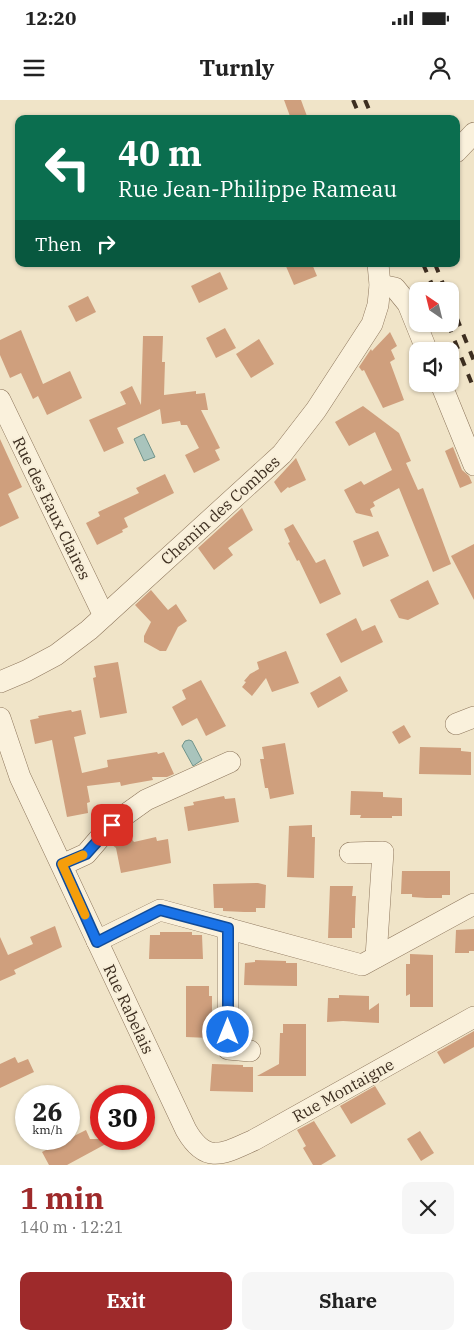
<!DOCTYPE html>
<html lang="en">
<head>
<meta charset="utf-8">
<style>
	:root { --surface:#fff; --page:#f6f6f6; --text:#222; --muted:#767676; --accent:#9e2a2b }
	body { margin:0; font-family:"IBM Plex Serif",serif; background:var(--page); color:var(--text); height:100vh; display:flex; flex-direction:column; font-size:19px; white-space:nowrap }
	* { box-sizing:border-box; margin:0 }
	p { font-size:16px; color:var(--muted) }
	.icon { flex:none; width:28px; height:28px; fill:none; stroke:currentColor; stroke-width:2; stroke-linecap:round; stroke-linejoin:round }
	.map { position:relative; height:1065px; overflow:hidden }
	.details { display:flex; flex-direction:column; background:var(--surface); flex:1 }
	.details>* { flex:none }
	.top-card { position:absolute; left:15px; top:15px; width:445px; height:152px; border-radius:10px; box-shadow:0 1px 4px #0004; background:#0b6e4f; color:#fff; overflow:hidden }
	.needle { width:32px; rotate:325deg }
	.buttons { position:absolute; left:409px; top:182px; display:grid; gap:10px }
	.buttons a { display:grid; place-items:center; width:50px; height:50px; border-radius:10px; background:var(--surface); box-shadow:0 1px 4px #0004; font-size:25px }
	.speed { position:absolute; left:15px; top:985px; display:flex; gap:10px; font-size:25px; font-weight:700; text-align:center }
	.speed>* { display:grid; place-content:center; width:65px; height:65px; border-radius:50%; background:var(--surface); box-shadow:0 1px 4px #0004; line-height:1 }
	.speed small { font-size:12px; font-weight:400 }
	.speed .limit { border:8px solid #d22; background:#fff; color:#111 }
	.pin { position:absolute; display:grid; place-items:center; width:42px; height:42px; color:#fff; margin:-21px; border-radius:10px; box-shadow:0 2px 8px #0006 }
	.me { position:absolute; width:55px; margin:-28px; rotate:0deg; stroke-linejoin:round; filter:drop-shadow(0 0 4px #0008) }
	.turn { display:flex; align-items:center; gap:18px; height:105px; padding:0 20px; font-size:22px }
	.turn .icon { width:65px; height:65px; stroke-width:2.5 }
	.turn b { display:block; font-size:35px; line-height:42px }
	.then { display:flex; align-items:center; height:48px; padding:0 20px; background:#0003; gap:10px; font-size:19px }
	.round { display:grid; place-items:center; flex:none; width:52px; height:52px; border-radius:10px; background:var(--page) }
	.headline { display:flex; align-items:center; justify-content:space-between; height:85px; padding:0 20px }
	h1 { font-size:30px; font-weight:800; line-height:38px; color:var(--accent) }
	.button { display:flex; gap:10px; margin-top:auto; padding:10px 20px }
	.button a { flex:1; height:58px; border-radius:10px; background:var(--accent); color:#fff; font-size:20px; font-weight:800; line-height:58px; text-align:center }
	.button a+a { background:var(--page); color:var(--text) }
	.status { display:flex; justify-content:space-between; align-items:center; height:35px; padding:0 25px; background:var(--surface); direction:ltr }
	.status svg { height:14px; fill:currentColor }
	header { display:flex; justify-content:space-between; align-items:center; height:65px; padding:0 20px; background:var(--surface); font-size:22px; font-weight:800 }
	.map>svg:first-child { display:block }
</style>
</head>
<body>
<div class="status"><b>12:20</b><svg viewBox="0 0 49 12"><path d="M0 12V9h3v3zM5 12V6h3v6zM10 12V3h3v9zM15 12V0h3v12zM26 1h20v11H26zM47 4h2v5h-2z"/></svg></div>
<header><svg class="icon" aria-label="menu" viewBox="0 0 24 24"><path d="M4 6h16M4 12h16M4 18h16"/></svg>Turnly<svg class="icon" aria-label="person" viewBox="0 0 24 24"><circle cx="12" cy="8" r="4"/><path d="M4 21q1-7 8-7t8 7"/></svg></header>
<div class="map">
<svg width="474" height="1065" viewBox="0 0 474 1065">
	<rect width="100%" height="100%" fill="#f0e4c8"/>
	<g fill="#a9c4bc" stroke="#6f938a">
		<path d="M144,334L155,357L144,361L134,339Z"/>
		<path d="M189,640L192,641L202,660L193,666L182,646L185,641Z"/>
	</g>
	<g fill="#cf9f7d">
		<path d="M284,0H301L308,19H291Z"/>
		<path d="M285,164H312L317,176L294,185Z"/>
		<path d="M220,172L228,189L199,203L191,186Z"/>
		<path d="M88,196L96,212L76,222L68,206Z"/>
		<path d="M225,228L236,248L216,258L206,238Z"/>
		<path d="M21,230L43,284L70,271L82,298L47,315L38,296L33,299L21,273L10,278L0,255V240Z"/>
		<path d="M390,232L397,246L391,250L395,259L390,262L404,300L383,308L364,270L362,271L359,267L371,249L372,251Z"/>
		<path d="M143,236H163L162,262H165L164,295L196,291V294L205,293L208,310H201L220,348L215,350L220,360L194,373L185,355L199,348L187,325H181L180,321L162,324L160,309L117,328L124,343L104,352L89,320L126,304L120,292L132,286L141,305Z"/>
		<path d="M259,239L274,264L251,278L236,254Z"/>
		<path d="M363,306L399,333L411,361L406,363L418,390L423,388L451,464L433,472L399,388L373,402L375,406L370,409L373,417L356,413L344,390L361,381L364,385L392,370L375,332L349,346L335,322Z"/>
		<path d="M0,339L22,387L8,394L19,418L0,427Z"/>
		<path d="M453,347L462,370L469,376L472,383L460,388L445,351Z"/>
		<path d="M296,358L306,380L289,388L288,387L281,393L274,382Z"/>
		<path d="M165,374L174,393L124,418L128,427L122,430L123,432L97,445L86,423L100,416L98,412L139,393L136,388Z"/>
		<path d="M242,408L253,430L228,448L233,455L214,470L198,448Z"/>
		<path d="M293,424L316,463L325,459L341,494L320,504L299,460L297,461L288,443L290,442L284,429Z"/>
		<path d="M378,431L389,456L363,467L353,441Z"/>
		<path d="M474,444V500L451,456Z"/>
		<path d="M428,480L439,504L408,520L399,518L390,500Z"/>
		<path d="M151,490L168,510L176,504L187,521L178,527L166,551H160L144,542V536L151,522L135,505Z"/>
		<path d="M356,518L362,531L375,525L383,542L341,563L326,534Z"/>
		<path d="M286,551L299,583L272,592L266,578L252,596L242,587L246,582L244,581L250,574L259,569L257,562Z"/>
		<path d="M118,562L127,613L100,618L93,578L96,577L94,566Z"/>
		<path d="M340,576L348,591L318,608L310,593Z"/>
		<path d="M201,580L226,626L206,636L197,618L182,626L172,607L186,599L182,590Z"/>
		<path d="M71,610L72,612L81,610L86,634L74,637L82,673L108,667L107,660L157,652L158,654L164,652L174,674L167,677H152L153,680L130,684L121,686L120,682L87,686L90,702L87,703L88,713L67,717L52,640L35,644L30,620L39,618L38,616Z"/>
		<path d="M404,625L411,637L399,644L392,632Z"/>
		<path d="M285,643L294,694L270,699L268,688H265L260,659H264L262,647Z"/>
		<path d="M420,647L461,648V651L471,652V675L419,674Z"/>
		<path d="M351,691L383,692V697L402,698V716H392V718H360L361,715H350Z"/>
		<path d="M224,696L225,699L235,698L239,722L188,731L184,707L194,705L193,702Z"/>
		<path d="M312,725V737H315L314,778L287,777L289,726Z"/>
		<path d="M125,730L134,742L156,737L157,741L168,739L171,763L121,773L116,748L111,744Z"/>
		<path d="M402,771H450V795H442V798H426L412,797V794H401Z"/>
		<path d="M258,783L266,785L265,808H256V812H244L223,811V808H214L213,784Z"/>
		<path d="M330,786H353L352,796H356L355,819V828H352V838H328Z"/>
		<path d="M55,826L62,847L14,870L16,874L0,881V837L8,855L33,844L30,837Z"/>
		<path d="M474,829V851H469V853H455L456,830Z"/>
		<path d="M160,832H192V835H202L203,859H149L150,835H160Z"/>
		<path d="M410,854L433,855V907H410V894L406,896V864H410Z"/>
		<path d="M255,860L286,861V863H297V886L244,885L245,863L255,862Z"/>
		<path d="M186,886H209V896H212V927H209V938L186,937Z"/>
		<path d="M339,895L369,896V910L379,903V923L343,921L327,922L328,898H339Z"/>
		<path d="M283,924H306V976H257L279,964L280,933H283Z"/>
		<path d="M474,931V947L444,964L437,952Z"/>
		<path d="M15,957L18,963L28,959L34,972L0,988V964Z"/>
		<path d="M212,964L243,965V967H253V992L210,991Z"/>
		<path d="M375,986L386,1004L351,1024L340,1006Z"/>
		<path d="M314,1021L336,1056L321,1065H313L303,1048L306,1046L297,1030Z"/>
		<path d="M86,1030L90,1039H115L67,1065H49L42,1052Z"/>
		<path d="M420,1031L434,1053L421,1061L407,1039Z"/>
	</g>
	<g fill="none" stroke-linecap="round" stroke-linejoin="round">
		<defs>
			<g id="street">
				<path d="M456,52L474,33"/>
				<path d="M380,185L395,188L408,204L427,251"/>
				<path d="M441,284L474,365"/>
				<path d="M0,300L104,516"/>
				<path d="M0,582L26,571L56,555L89,530L282,354L316,310L372,224L378,205L380,185L378,164"/>
				<path d="M0,618L20,677L186,1030C206,1065 223,1054 254,1040L474,917"/>
				<path d="M456,624L474,617"/>
				<path d="M350,753L383,752L376,857"/>
				<path d="M62,765L86,754L111,725L146,700L230,662"/>
				<path d="M228,828V949L250,951"/>
				<path d="M97,841L160,810L362,865L474,804"/>
			</g>
		</defs>
		<use href="#street" stroke="#8d765c" stroke-width="22"/>
		<use href="#street" stroke="#faf1dc" stroke-width="21"/>
		<g stroke="#3d2e20" stroke-width="4" stroke-dasharray="9 9" stroke-linecap="butt">
			<path d="M353,0L361,19"/>
			<path d="M365,0L373,19"/>
			<path d="M423,164L435,191"/>
			<path d="M435,164L446,191"/>
			<path d="M450,201L474,261"/>
			<path d="M448,224L474,289"/>
		</g>
	</g>
	<g fill="none" stroke-linecap="round" stroke-linejoin="round">
		<defs>
			<path id="route" d="M112,725L86,754L62,764L97,842L160,810L228,828V932"/>
		</defs>
		<use href="#route" stroke="#114b97" stroke-width="12"/>
		<use href="#route" stroke="#1a73e8" stroke-width="9"/>
		<path stroke="#f59e0b" stroke-width="9" d="M83,755L62,764L85,815"/>
	</g>
	<g text-anchor="middle" stroke-width="4" stroke-linejoin="round" paint-order="stroke">
		<g font-size="16" fill="#3d2e20" stroke="#f7eed8">
			<text transform="translate(52 408) rotate(64)" y="6">Rue des Eaux Claires</text>
			<text transform="translate(220 410) rotate(-42)" y="6">Chemin des Combes</text>
			<text transform="translate(129 909) rotate(65)" y="6">Rue Rabelais</text>
			<text transform="translate(343 990) rotate(-29)" y="6">Rue Montaigne</text>
		</g>
	</g>
</svg>
<div class="buttons">
<a><svg class="needle" viewBox="-14 -14 28 28"><path d="M0-13l5 13h-10z" fill="#e53935"/><path d="M0 13l5-13h-10z" fill="#767676"/></svg></a>
<a><svg class="icon" aria-label="sound" viewBox="0 0 24 24"><path d="M4 9h4l5-4v14l-5-4H4zM17 9q2 3 0 6"/></svg></a>
</div>
<div class="speed"><div>26<small>km/h</small></div><div class="limit">30</div></div>
<div class="pin" style="left:112px;top:725px;background:#d93025"><svg class="icon" aria-label="arrive" viewBox="0 0 24 24"><path d="M6 21V4h12l-3 4 3 4H6"/></svg></div>
<svg class="me" style="left:228px;top:932px" viewBox="-20 -20 40 40"><circle r="17" fill="#1a73e8" stroke="#fff" stroke-width="3"/><path d="M0-11L8 9 0 5-8 9z" fill="#fff"/></svg>
<div class="top-card">
<div class="turn"><svg class="icon" aria-label="left" viewBox="0 0 24 24"><path d="M17 20v-9H6M10 6l-5 5 5 5"/></svg><div><b>40 m</b>Rue Jean-Philippe Rameau</div></div>
<div class="then">Then<svg class="icon" aria-label="right" viewBox="0 0 24 24"><path d="M7 20v-9h11M14 6l5 5-5 5"/></svg></div>
</div>
</div>
<section class="details">
<div class="headline"><div><h1>1 min</h1><p>140 m · 12:21</p></div><a class="round"><svg class="icon" aria-label="close" viewBox="0 0 24 24"><path d="M6 6l12 12M18 6L6 18"/></svg></a></div>
<div class="button"><a>Exit</a><a>Share</a></div>
</section>
</body>
</html>
